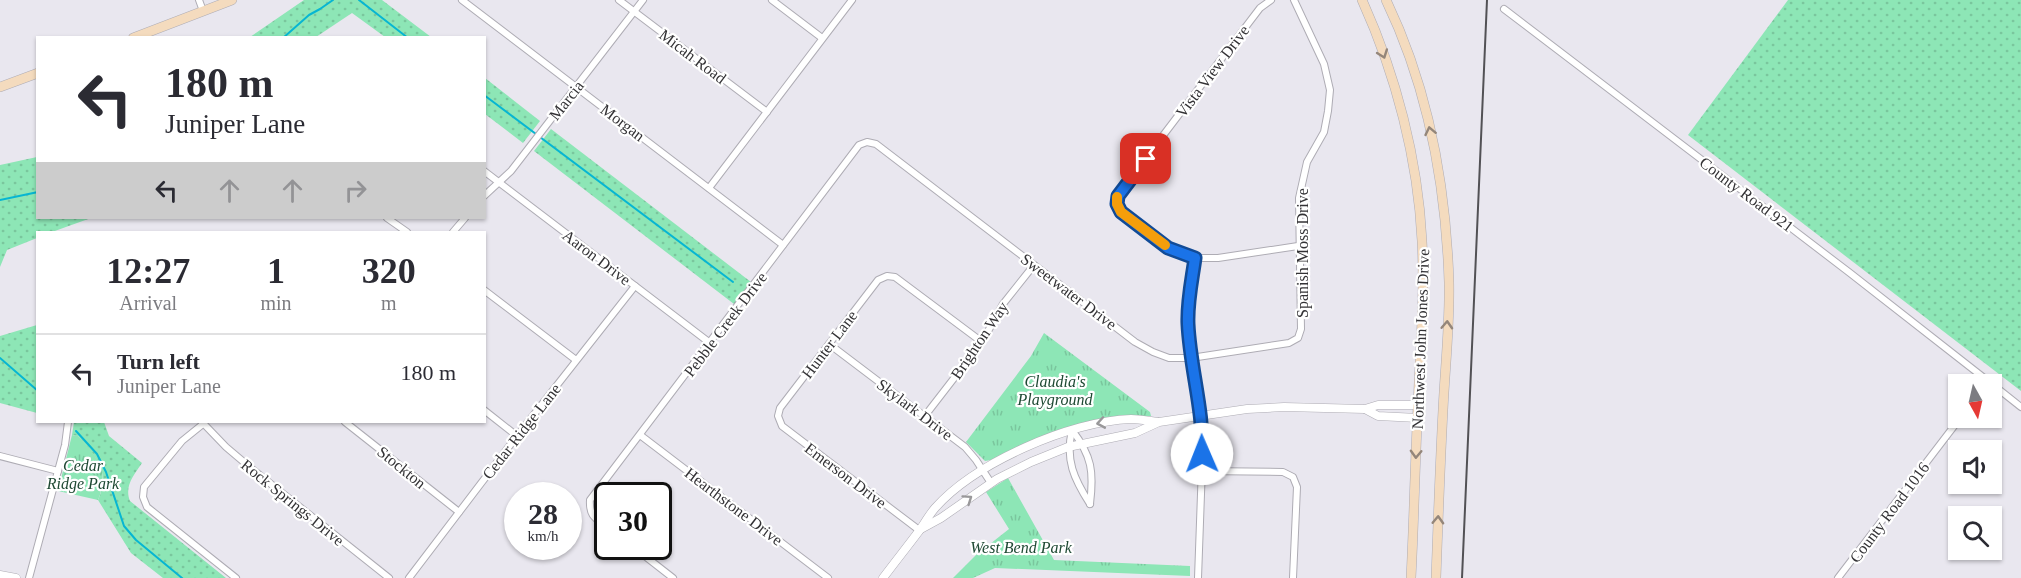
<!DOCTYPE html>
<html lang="en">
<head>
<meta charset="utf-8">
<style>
	:root { --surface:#fff; --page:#f2f2f3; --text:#2b2b33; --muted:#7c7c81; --line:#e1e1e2 }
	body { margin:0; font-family:Georgia,serif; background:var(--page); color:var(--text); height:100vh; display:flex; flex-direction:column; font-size:22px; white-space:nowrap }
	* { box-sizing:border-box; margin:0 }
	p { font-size:20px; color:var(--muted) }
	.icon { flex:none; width:33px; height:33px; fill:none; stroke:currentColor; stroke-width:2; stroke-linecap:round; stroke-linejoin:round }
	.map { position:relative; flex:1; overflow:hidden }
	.panel { position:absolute; left:36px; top:231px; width:450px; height:192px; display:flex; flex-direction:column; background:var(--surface); border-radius:0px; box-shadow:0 2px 4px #0004 }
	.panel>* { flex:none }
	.guide { position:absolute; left:36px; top:36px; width:450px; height:183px; border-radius:0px; box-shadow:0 2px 4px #0004; background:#fff; color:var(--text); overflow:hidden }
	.needle { width:39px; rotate:172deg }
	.tools { position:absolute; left:1948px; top:374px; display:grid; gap:12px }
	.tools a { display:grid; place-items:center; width:54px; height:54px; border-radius:0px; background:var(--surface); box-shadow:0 2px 4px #0004; font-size:30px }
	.speed { position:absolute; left:504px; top:482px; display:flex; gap:12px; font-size:30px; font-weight:700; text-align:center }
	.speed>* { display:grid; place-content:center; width:78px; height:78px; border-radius:50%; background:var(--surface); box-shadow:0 2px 4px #0004; line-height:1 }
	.speed small { font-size:15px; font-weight:400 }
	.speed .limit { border:3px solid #111; border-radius:9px; background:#fff; color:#111 }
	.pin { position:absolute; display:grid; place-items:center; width:51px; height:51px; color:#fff; margin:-26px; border-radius:12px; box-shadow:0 3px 9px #0006 }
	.me { position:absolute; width:66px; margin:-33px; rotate:359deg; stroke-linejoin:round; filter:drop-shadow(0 0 4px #0008) }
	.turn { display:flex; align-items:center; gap:21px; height:126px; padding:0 30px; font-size:27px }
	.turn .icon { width:78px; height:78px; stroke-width:2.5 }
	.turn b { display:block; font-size:42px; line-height:51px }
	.lanes { display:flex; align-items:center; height:57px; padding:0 30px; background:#0003; justify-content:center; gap:30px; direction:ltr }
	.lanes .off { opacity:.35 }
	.eta { display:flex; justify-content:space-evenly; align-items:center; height:102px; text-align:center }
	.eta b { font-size:36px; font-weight:700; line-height:42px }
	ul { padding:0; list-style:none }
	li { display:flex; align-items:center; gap:18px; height:78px; padding:0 30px; border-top:2px solid var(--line) }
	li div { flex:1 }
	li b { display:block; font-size:22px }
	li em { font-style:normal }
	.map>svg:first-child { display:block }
</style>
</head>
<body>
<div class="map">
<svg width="2021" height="578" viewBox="0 0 2021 578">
	<defs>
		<pattern id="grass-dots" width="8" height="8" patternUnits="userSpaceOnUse" patternTransform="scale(1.5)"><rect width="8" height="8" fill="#8de6b6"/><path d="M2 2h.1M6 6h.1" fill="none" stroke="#7ac69d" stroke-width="1.8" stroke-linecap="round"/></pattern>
		<pattern id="park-tufts" width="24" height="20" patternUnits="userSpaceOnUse" patternTransform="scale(1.5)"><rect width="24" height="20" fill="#8de6b6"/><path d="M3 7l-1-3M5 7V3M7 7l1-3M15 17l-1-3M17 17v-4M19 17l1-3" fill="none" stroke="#7ac69d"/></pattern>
	</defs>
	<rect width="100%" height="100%" fill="#e9e7ef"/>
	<g fill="url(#grass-dots)">
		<path d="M304,0H382L431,37H385L352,13L316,37H250Z"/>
		<path d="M1788,0H2021V391L1688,135Z"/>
		<path d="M485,78L540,121L523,143L485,114Z"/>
		<path d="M551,129L751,282L734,304L534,151Z"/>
		<path d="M37,157L38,218H91L52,232H38L37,238L7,250L0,267V165Z"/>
		<path d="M37,325H38L37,413L0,403V336Z"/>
		<path d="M74,422H104L109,436L142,463C134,475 124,486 130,501L226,578H163L131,553L98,500C111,471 96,457 78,436L72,435Z"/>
	</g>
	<g fill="url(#park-tufts)">
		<path d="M1044,333L1150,412L1151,416C1093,417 1042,433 991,460L985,461L966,442L1031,356Z"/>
		<path d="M72,435L78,436C97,456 110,471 98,500L58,491Z"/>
		<path d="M1008,478L1054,560L1190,566V576L995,568L973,578H953L976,555L1009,529L986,492Z"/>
	</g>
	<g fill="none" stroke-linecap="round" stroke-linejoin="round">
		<g stroke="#07b6d2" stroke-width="2">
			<path d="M359,0L408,38"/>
			<path d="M283,38L309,15L320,9L333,0"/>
			<path d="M484,95L733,282"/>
			<path d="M0,200L38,192"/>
			<path d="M0,358L38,391"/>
			<path d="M76,431L97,454L106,472L124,526L136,540L182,578"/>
		</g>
		<defs>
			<g id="minor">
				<path d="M199,0L203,11"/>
				<path d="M462,0L783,245"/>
				<path d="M619,0L767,112"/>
				<path d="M772,0L822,38"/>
				<path d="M1271,0L1260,8L1117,196V204L1121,212L1168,247L1195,258H1218L1298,246"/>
				<path d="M1504,9L1850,273L1988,381"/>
				<path d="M484,171L710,343"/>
				<path d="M709,188L852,0"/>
				<path d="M484,196L511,171L643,0"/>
				<path d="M387,218L407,232"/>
				<path d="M453,232L465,218"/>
				<path d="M1195,258L1189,295L1188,322L1203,438L1198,578"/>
				<path d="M484,290L576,360"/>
				<path d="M829,344L965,447L976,460L991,483"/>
				<path d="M1992,384L2021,407"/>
				<path d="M484,410L517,436"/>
				<path d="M924,417L982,342L1003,304L1034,265"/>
				<path d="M202,422L226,447L252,469L389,578"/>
				<path d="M345,422L459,512"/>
				<path d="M203,424L182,441L144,487L143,497L147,507L236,578"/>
				<path d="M1072,430C1065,460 1074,479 1090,504"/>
				<path d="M1072,430C1092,456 1094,472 1090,504"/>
				<path d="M640,435L828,578"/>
				<path d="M0,456L58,471"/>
				<path d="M1202,471L1283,472L1293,477L1297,487L1293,578"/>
				<path d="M608,528C595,518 589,516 590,500L859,145L867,142L876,144L1135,342L1153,352L1169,358H1191L1289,343L1298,338L1301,329L1299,198L1307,162L1324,132L1328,111L1330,90L1324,64L1294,0"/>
				<path d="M919,530L782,426L778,416L780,408L878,280L887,276L895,277L982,342"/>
				<path d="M632,546L673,578"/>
				<path d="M29,578L65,445L68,422"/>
				<path d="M409,578L517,436L635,286"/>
				<path d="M1838,578L1961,417"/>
			</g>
			<g id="tertiary">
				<path d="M1365,409L1378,416L1418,418"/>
				<path d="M919,530L941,518L997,479L1031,462L1068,447L1135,433L1159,422L1247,409L1284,407L1365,409L1378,405H1418"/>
				<path d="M0,575L16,578"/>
				<path d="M883,578C895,562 907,547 919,531C924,524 929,515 935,508C975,463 1070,421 1131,419C1140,419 1149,421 1158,422"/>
			</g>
			<g id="secondary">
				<path d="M1362,0C1396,75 1418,159 1422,241C1425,296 1420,351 1418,405C1415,463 1414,520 1411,578"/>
				<path d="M1386,0C1428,87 1446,187 1449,282C1450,324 1445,368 1443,410C1440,466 1438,522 1436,578"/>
				<path d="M133,38L232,0"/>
				<path d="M0,87L38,73"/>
			</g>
		</defs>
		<use href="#minor" stroke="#aeacb4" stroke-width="8"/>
		<use href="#tertiary" stroke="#aeacb4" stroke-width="9"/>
		<use href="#secondary" stroke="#aeacb4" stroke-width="10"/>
		<use href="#minor" stroke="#fff" stroke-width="6"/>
		<use href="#tertiary" stroke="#fff" stroke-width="8"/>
		<use href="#secondary" stroke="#f4dbbe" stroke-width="9"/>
		<path stroke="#525155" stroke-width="2" d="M1462,578L1487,0"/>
	</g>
	<defs><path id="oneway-chevron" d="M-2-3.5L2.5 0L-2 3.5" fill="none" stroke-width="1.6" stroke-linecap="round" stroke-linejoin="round" transform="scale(1.5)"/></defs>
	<g stroke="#94867a">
		<use href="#oneway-chevron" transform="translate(1383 54) rotate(70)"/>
		<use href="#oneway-chevron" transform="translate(1430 131) rotate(-102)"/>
		<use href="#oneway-chevron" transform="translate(1447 325) rotate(-87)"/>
		<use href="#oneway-chevron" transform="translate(1416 454) rotate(92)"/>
		<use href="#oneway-chevron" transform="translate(1438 520) rotate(-88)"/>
	</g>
	<g stroke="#99989a">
		<use href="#oneway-chevron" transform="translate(1101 423) rotate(170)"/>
		<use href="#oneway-chevron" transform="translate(968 499) rotate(-35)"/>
	</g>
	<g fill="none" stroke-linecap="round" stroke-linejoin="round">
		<defs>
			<path id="route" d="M1146,159L1118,196L1117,204L1121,212L1168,248L1195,258C1192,280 1187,302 1188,324C1190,368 1204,411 1202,454"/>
		</defs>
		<use href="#route" stroke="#114b97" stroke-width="15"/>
		<use href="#route" stroke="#1a73e8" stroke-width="10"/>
		<path stroke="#f59e0b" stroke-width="10" d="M1117,197V204L1121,212L1165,245"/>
	</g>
	<g text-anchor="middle" stroke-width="4.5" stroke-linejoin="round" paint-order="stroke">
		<g font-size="16" fill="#333235" stroke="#fff">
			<text transform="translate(693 56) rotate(37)" y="6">Micah Road</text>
			<text transform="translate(1212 71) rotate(-53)" y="6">Vista View Drive</text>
			<text transform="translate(566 100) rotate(-52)" y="6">Marcia</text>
			<text transform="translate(623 122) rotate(37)" y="6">Morgan</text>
			<text transform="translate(1747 194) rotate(37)" y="6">County Road 921</text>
			<text transform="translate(1302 253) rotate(-90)" y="6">Spanish Moss Drive</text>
			<text transform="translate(597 257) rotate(37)" y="6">Aaron Drive</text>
			<text transform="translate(1069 291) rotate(37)" y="6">Sweetwater Drive</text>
			<text transform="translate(725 324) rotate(-53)" y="6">Pebble Creek Drive</text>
			<text transform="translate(1420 339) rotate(-88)" y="6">Northwest John Jones Drive</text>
			<text transform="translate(979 340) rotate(-56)" y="6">Brighton Way</text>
			<text transform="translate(829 344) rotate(-53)" y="6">Hunter Lane</text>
			<text transform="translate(915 409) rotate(37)" y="6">Skylark Drive</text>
			<text transform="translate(521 431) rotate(-52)" y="6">Cedar Ridge Lane</text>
			<text transform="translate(402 467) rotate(39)" y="6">Stockton</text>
			<text transform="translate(846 475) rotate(37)" y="6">Emerson Drive</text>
			<text transform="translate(293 502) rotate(39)" y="6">Rock Springs Drive</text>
			<text transform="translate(734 506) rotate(37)" y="6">Hearthstone Drive</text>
			<text transform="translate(1889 512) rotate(-53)" y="6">County Road 1016</text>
		</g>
		<g font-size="16" font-style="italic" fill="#1e4933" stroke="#fff">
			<text x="1055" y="387">Claudia's<tspan x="1055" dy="18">Playground</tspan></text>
			<text x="83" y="471">Cedar<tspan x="83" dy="18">Ridge Park</tspan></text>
			<text x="1021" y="553">West Bend Park</text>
		</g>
	</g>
</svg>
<div class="tools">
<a><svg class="needle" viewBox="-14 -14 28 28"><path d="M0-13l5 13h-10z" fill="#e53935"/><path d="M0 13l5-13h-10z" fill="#7c7c81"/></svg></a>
<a><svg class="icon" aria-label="sound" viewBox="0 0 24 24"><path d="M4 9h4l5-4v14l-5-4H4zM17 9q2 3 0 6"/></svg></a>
<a><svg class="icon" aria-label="search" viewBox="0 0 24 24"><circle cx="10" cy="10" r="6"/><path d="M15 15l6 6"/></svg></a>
</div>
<div class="speed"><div>28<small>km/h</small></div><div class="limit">30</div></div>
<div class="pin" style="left:1146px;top:159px;background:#d93025"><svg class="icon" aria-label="arrive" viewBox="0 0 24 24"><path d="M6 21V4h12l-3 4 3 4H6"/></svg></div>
<svg class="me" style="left:1202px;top:454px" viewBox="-20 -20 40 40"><circle r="19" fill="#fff"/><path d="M0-13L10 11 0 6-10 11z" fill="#1a73e8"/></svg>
<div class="guide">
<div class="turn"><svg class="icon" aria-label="left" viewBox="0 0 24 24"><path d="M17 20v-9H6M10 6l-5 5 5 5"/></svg><div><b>180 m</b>Juniper Lane</div></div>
<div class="lanes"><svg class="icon" aria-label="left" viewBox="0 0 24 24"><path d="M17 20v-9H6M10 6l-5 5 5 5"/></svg><svg class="icon off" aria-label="ahead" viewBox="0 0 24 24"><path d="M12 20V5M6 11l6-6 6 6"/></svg><svg class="icon off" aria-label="ahead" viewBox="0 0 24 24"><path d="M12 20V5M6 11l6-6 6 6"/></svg><svg class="icon off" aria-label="right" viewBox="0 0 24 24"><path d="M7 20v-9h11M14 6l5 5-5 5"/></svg></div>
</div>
<section class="panel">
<div class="eta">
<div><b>12:27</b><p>Arrival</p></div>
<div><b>1</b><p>min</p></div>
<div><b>320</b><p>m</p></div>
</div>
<ul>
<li><svg class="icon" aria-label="left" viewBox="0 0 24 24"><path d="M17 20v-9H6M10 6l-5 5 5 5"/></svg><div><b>Turn left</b><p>Juniper Lane</p></div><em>180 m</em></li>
</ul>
</section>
</div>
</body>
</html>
